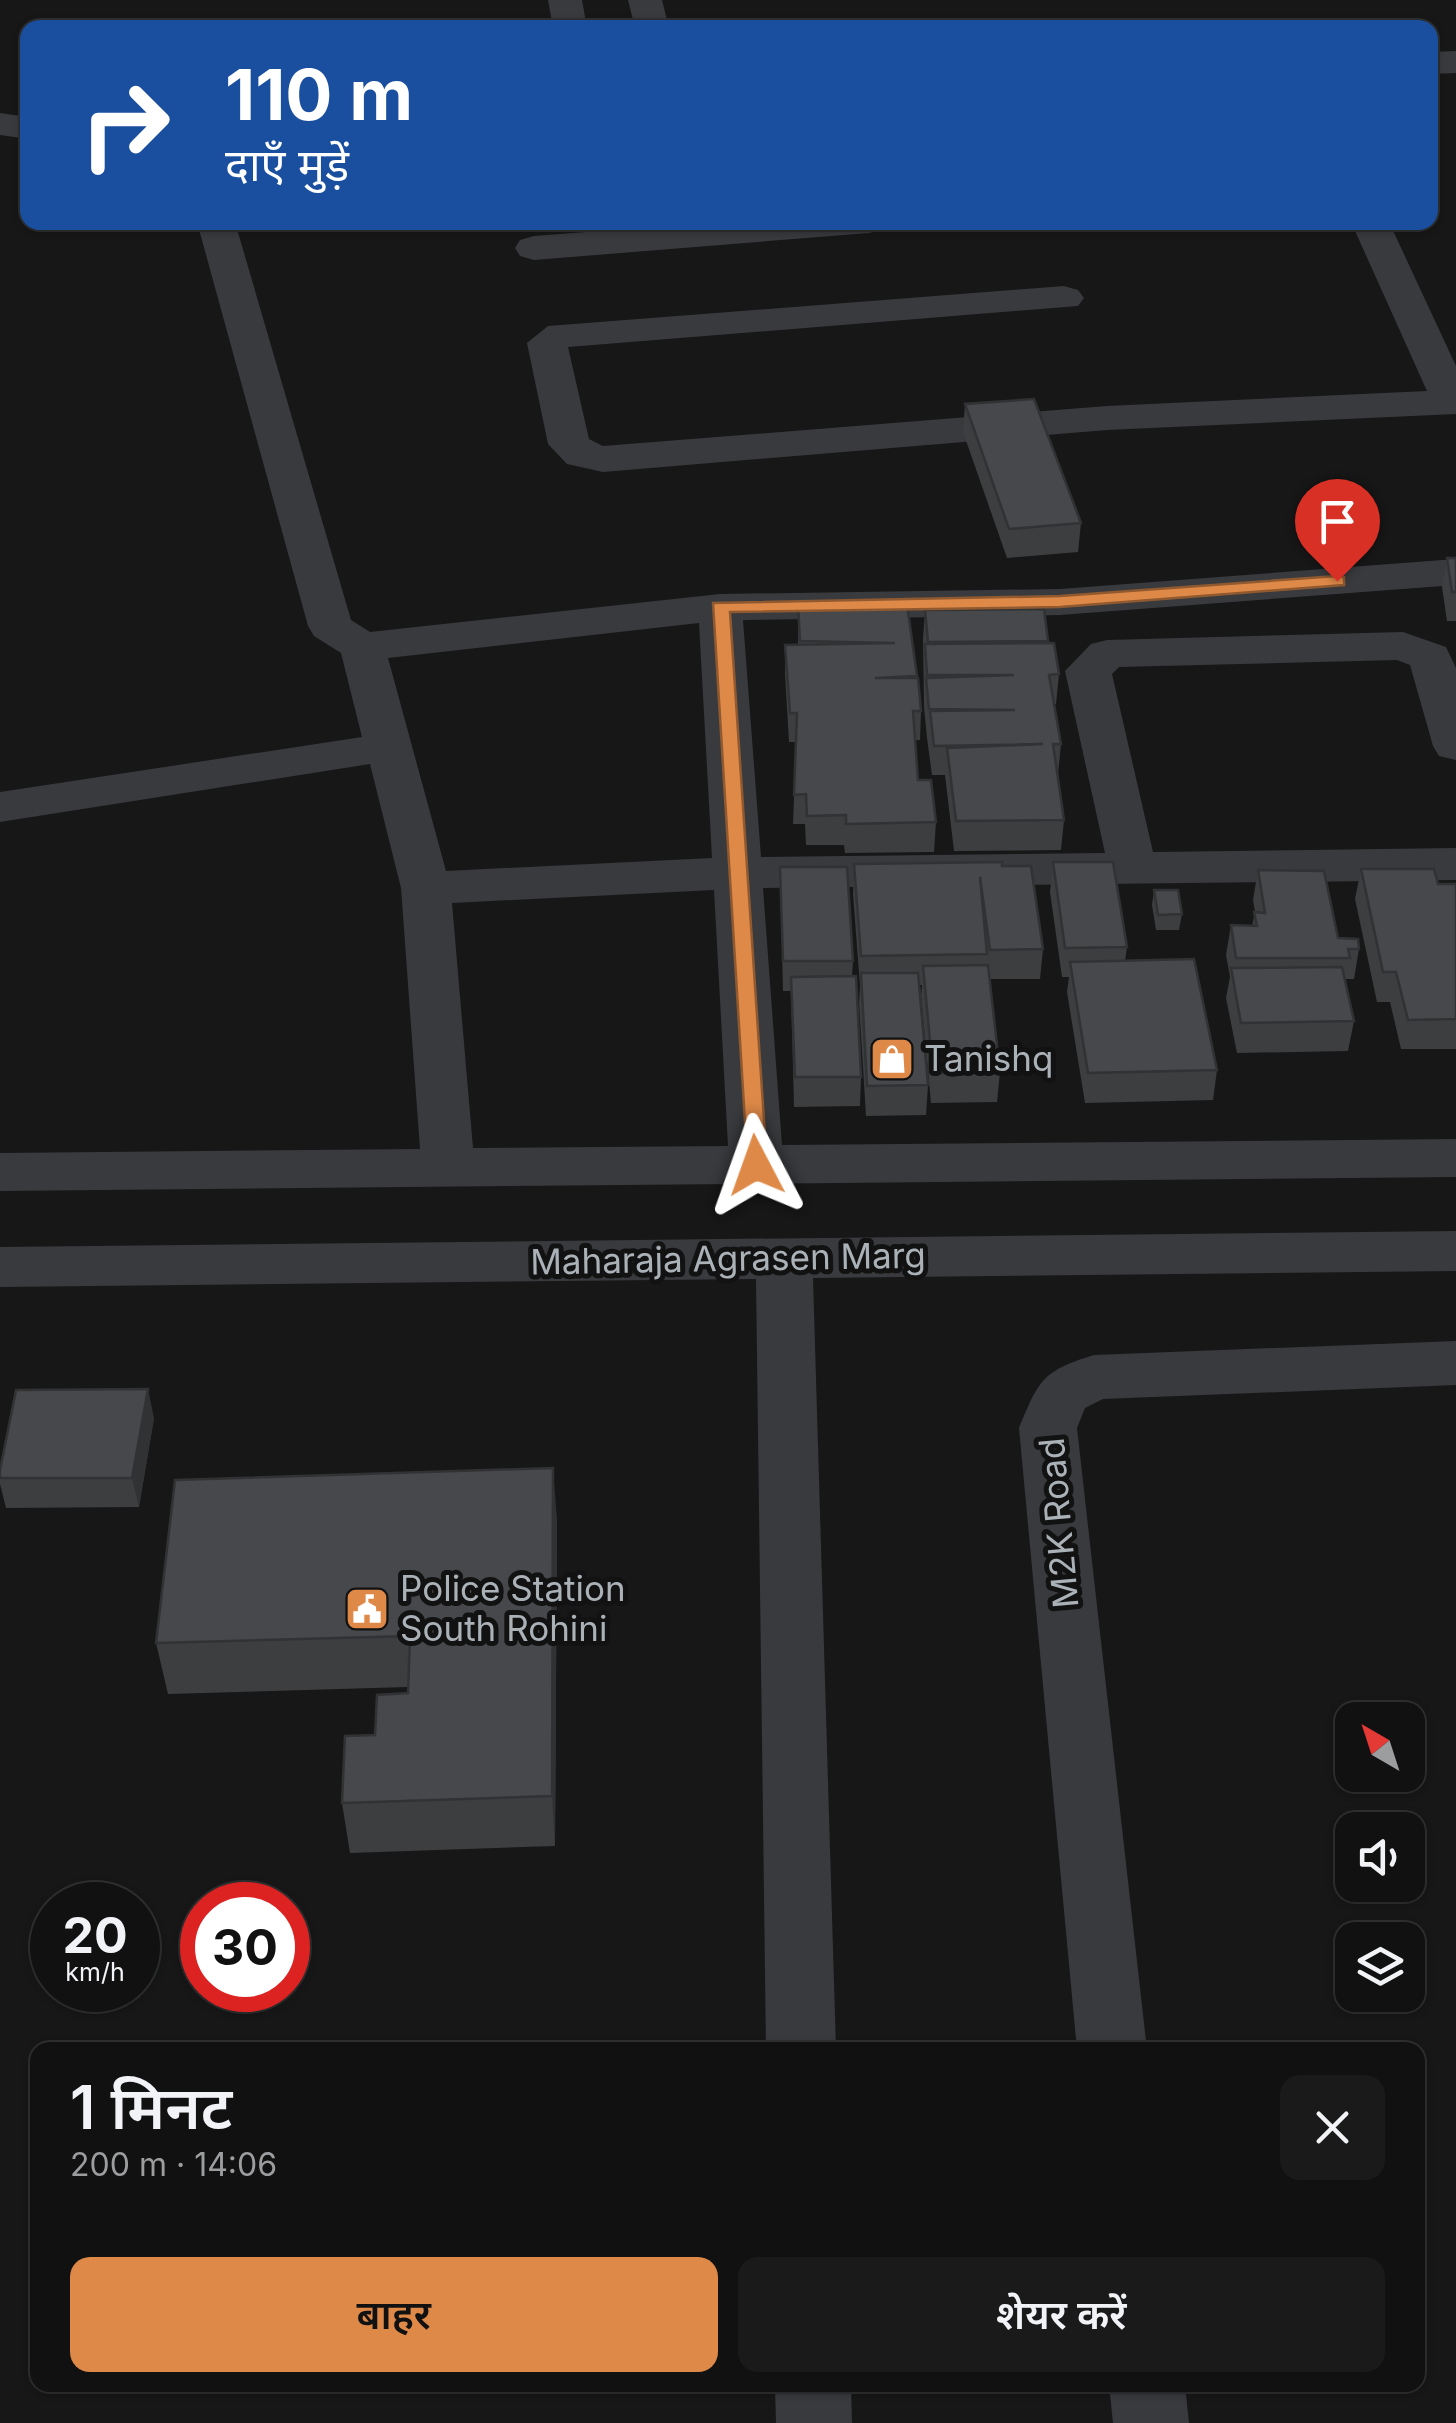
<!DOCTYPE html>
<html lang="hi">
<head>
<meta charset="utf-8">
<style>
	:root { --surface:#111112; --page:#1a1a1b; --text:#f1f3f6; --muted:#9c9d9f; --line:#303132; --accent:#de8948 }
	body { margin:0; font-family:Inter,"Noto Sans Devanagari",sans-serif; background:var(--page); color:var(--text); height:100vh; display:flex; flex-direction:column; font-size:38px; white-space:nowrap }
	* { box-sizing:border-box; margin:0 }
	p { font-size:32px; color:var(--muted) }
	.icon { flex:none; width:55px; height:55px; fill:none; stroke:currentColor; stroke-width:2; stroke-linecap:round; stroke-linejoin:round }
	.map { position:relative; flex:1; overflow:hidden }
	.details { position:absolute; left:30px; top:2042px; width:1395px; height:350px; display:flex; flex-direction:column; background:var(--surface); border-radius:20px; box-shadow:0 2px 8px #0004,0 0 0 2px var(--line) }
	.details>* { flex:none }
	.top-card { position:absolute; left:20px; top:20px; width:1418px; height:210px; border-radius:20px; box-shadow:0 2px 8px #0004,0 0 0 2px var(--line); background:#1a4fa0; color:#fff; overflow:hidden }
	.needle { width:65px; rotate:321deg }
	.controls { position:absolute; left:1335px; top:1702px; display:grid; gap:20px }
	.controls a { display:grid; place-items:center; width:90px; height:90px; border-radius:20px; background:var(--surface); box-shadow:0 2px 8px #0004,0 0 0 2px var(--line); font-size:50px }
	.speed { position:absolute; left:30px; top:1882px; display:flex; gap:20px; font-size:50px; font-weight:700; text-align:center }
	.speed>* { display:grid; place-content:center; width:130px; height:130px; border-radius:50%; background:var(--surface); box-shadow:0 2px 8px #0004,0 0 0 2px var(--line); line-height:1 }
	.speed small { font-size:25px; font-weight:400 }
	.speed .limit { border:15px solid #d22; background:#fff; color:#111 }
	.pin { position:absolute; display:grid; place-items:center; width:85px; height:85px; color:#fff; margin:-102px -42px; border-radius:50% 50% 50% 0; rotate:-45deg; box-shadow:0 0 10px #0007 }
	.pin .icon { rotate:45deg }
	.me { position:absolute; width:110px; margin:-55px; rotate:356deg; stroke-linejoin:round; filter:drop-shadow(0 0 8px #0008) }
	.turn { display:flex; align-items:center; gap:35px; height:210px; padding:0 40px; font-size:45px }
	.turn .icon { width:130px; height:130px; stroke-width:2.5 }
	.turn b { display:block; font-size:70px; line-height:85px }
	.round { display:grid; place-items:center; flex:none; width:105px; height:105px; border-radius:20px; background:var(--page) }
	.overview { display:flex; align-items:center; justify-content:space-between; height:170px; padding:0 40px }
	h1 { font-size:60px; font-weight:600; line-height:75px }
	.action { display:flex; gap:20px; margin-top:auto; padding:20px 40px }
	.action a { flex:1; height:115px; border-radius:20px; background:var(--accent); color:#111; font-size:40px; font-weight:600; line-height:115px; text-align:center }
	.action a+a { background:var(--page); color:var(--text) }
	.map>svg:first-child { display:block }
</style>
</head>
<body>
<div class="map">
<svg width="1456" height="2423" viewBox="0 0 1456 2423">
	<rect width="100%" height="100%" fill="#171718"/>
	<g fill="none" stroke-linecap="round" stroke-linejoin="round">
		<g fill="#383a3d" fill-rule="evenodd">
			<path d="M548,0H582L587,28H553Z"/>
			<path d="M628,0H662L669,28H635Z"/>
			<path d="M1456,51V73L1430,74V52Z"/>
			<path d="M0,113L28,117V139L0,135Z"/>
			<path d="M197,222H235L351,620L370,632L720,594L1060,589L1456,559V585L1060,615L743,620L761,857L1105,853L1065,671L1091,644L1107,640L1403,632L1446,647L1456,668V760L1439,756L1433,746L1410,665L1397,660L1119,667L1112,674L1153,852L1456,848V880L763,888L782,1145L1456,1139V1177L0,1191V1153L420,1149L401,888L370,764L0,822V792L362,737L341,653L314,636L308,626ZM699,623L712,858L446,871L388,658ZM714,890L728,1146L473,1148L452,903Z"/>
			<path d="M715,222H888L882,230L869,233L534,260L520,256L515,248L520,240L534,236Z"/>
			<path d="M1351,222H1389L1456,366V414L1107,430L603,472L567,464L548,444L527,343L548,326L1064,286L1078,290L1084,298L1078,306L568,347L589,439L603,446L1107,406L1427,391Z"/>
			<path d="M1456,1231V1271L813,1278L836,2050H766L756,1279L0,1287V1247Z"/>
			<path d="M1456,1341V1385L1103,1399L1085,1408L1077,1428L1147,2050H1077L1019,1428C1039,1380 1042,1371 1094,1355Z"/>
			<path d="M775,2385H851L852,2423H776Z"/>
			<path d="M1109,2385H1185L1189,2423H1113Z"/>
		</g>
	</g>
	<g fill="#3c3e40">
		<path d="M965,404L1081,523L1078,552L1007,558L963,432Z"/>
		<path d="M1447,558H1456V621H1447L1442,587Z"/>
		<path d="M907,604L921,711L920,740H915L918,780L936,822L934,852L845,853L844,845H806L805,824H793L796,742H789L785,674V645H798V605Z"/>
		<path d="M1044,609L1048,643L1059,674L1056,704H1054L1061,744L1058,774L1064,820L1061,850L954,851L945,775H932L927,738L924,707L923,639L925,610Z"/>
		<path d="M1053,862L1127,947L1125,961L1217,1070L1213,1100L1085,1103L1067,992L1069,977H1062L1050,892Z"/>
		<path d="M854,864L1002,866L1043,949L1040,979H989L1000,1072L997,1102L931,1103L921,996L922,985H919L928,1085L926,1115L866,1116L859,1003L860,986L853,894Z"/>
		<path d="M780,867L853,961L852,976L861,1077L860,1106L794,1107L791,991H783Z"/>
		<path d="M1361,869L1438,884H1456V1049H1401L1390,1002H1377L1355,899Z"/>
		<path d="M1258,870L1338,938L1359,949L1354,979H1346L1345,982L1354,1021L1348,1051L1237,1053L1226,998L1230,977L1226,955L1231,925L1252,926L1255,912L1253,900Z"/>
		<path d="M1154,890L1182,914L1179,930H1156L1152,905Z"/>
		<path d="M154,1418L139,1507L6,1508L0,1484V1470Z"/>
		<path d="M557,1520L555,1846L350,1853L342,1803L375,1735L408,1693V1687L168,1694L156,1643Z"/>
	</g>
	<g fill="#313234">
		<path d="M148,1389L154,1418L139,1507L132,1478Z"/>
		<path d="M553,1468L557,1520L555,1846L552,1796Z"/>
	</g>
	<g fill="#46484b" stroke="#313234" stroke-width="2.5">
		<path d="M1034,399L1081,523L1009,529L965,404Z"/>
		<path d="M1447,558H1456V592H1452Z"/>
		<path d="M907,604L917,676L875,678H918L921,711H913L918,780H931L936,822L846,824V815L807,816L806,794L794,795L797,713H790L785,645L895,643L800,641L798,605Z"/>
		<path d="M1044,609L1048,641L928,642L925,610Z"/>
		<path d="M1054,643L1059,674L1049,675L1061,744H1053L1064,820L956,821L947,748L1043,744L934,746L930,711L1015,710L929,709L926,678L1014,675H927L925,644Z"/>
		<path d="M1002,862V866H1031L1043,949L990,950L980,877L987,954L861,956L854,864Z"/>
		<path d="M1053,862H1113L1127,947L1065,948Z"/>
		<path d="M780,867H847L853,961H783Z"/>
		<path d="M1361,869H1434L1438,884H1456V1019L1408,1020L1396,972H1383Z"/>
		<path d="M1258,870L1324,871L1338,938L1358,939L1359,949H1348L1350,958H1236L1231,925L1257,926L1254,912L1265,913Z"/>
		<path d="M1154,890H1178L1182,914L1158,915Z"/>
		<path d="M1194,959L1217,1070L1088,1073L1070,962Z"/>
		<path d="M988,965L1000,1072L933,1073L923,966Z"/>
		<path d="M1342,967L1354,1021L1241,1023L1231,968Z"/>
		<path d="M861,973H918L928,1085L867,1086Z"/>
		<path d="M856,976L861,1077H795L791,977Z"/>
		<path d="M148,1389L132,1478H0V1470L16,1390Z"/>
		<path d="M553,1468L552,1796L342,1803L345,1736L375,1735L377,1695L408,1693L410,1636L156,1643L175,1480Z"/>
	</g>
	<path fill="#de8948" stroke="#90592f" stroke-width="2.5" d="M1337,576L1344,577V585L1060,607L730,612L767,1165L764,1171H748L713,603L1060,596Z"/>
	<defs>
		<symbol id="shop-square" viewBox="-11 -11 22 22"><rect x="-9" y="-9" width="18" height="18" rx="4" fill="#de8948" stroke="#121213"/><path d="M-5-2.5h2.3a2.7 3.5 0 0 1 5.4 0H5L5.5 6h-11ZM-1.5-2.5h3a1.5 2.3 0 0 0-3 0Z" fill="#fff"/></symbol>
		<symbol id="civic-square" viewBox="-11 -11 22 22"><rect x="-9" y="-9" width="18" height="18" rx="4" fill="#de8948" stroke="#121213"/><path d="M-.6-6.5H3V-4.5H.6V-3L4-1V1h2V6H-6V1h2V-1L-.6-3ZM-1.2 2.5V6h2.4V2.5Z" fill="#fff"/></symbol>
	</defs>
	<g fill-rule="evenodd">
		<use href="#shop-square" x="867" y="1034" width="50" height="50"/>
		<use href="#civic-square" x="342" y="1584" width="50" height="50"/>
	</g>
	<g text-anchor="middle" stroke-width="10" stroke-linejoin="round" paint-order="stroke">
		<g font-size="35" fill="#aab1b7" stroke="#121213" text-anchor="start">
			<text x="924" y="1071">Tanishq</text>
			<text x="400" y="1601">Police Station<tspan x="400" dy="40">South Rohini</tspan></text>
		</g>
		<g font-size="35" fill="#aab1b7" stroke="#121213">
			<text transform="translate(728 1259) rotate(-1)" y="12">Maharaja Agrasen Marg</text>
			<text transform="translate(1059 1523) rotate(-95)" y="12">M2K Road</text>
		</g>
	</g>
</svg>
<div class="controls">
<a><svg class="needle" viewBox="-14 -14 28 28"><path d="M0-13l5 13h-10z" fill="#e53935"/><path d="M0 13l5-13h-10z" fill="#9c9d9f"/></svg></a>
<a><svg class="icon" aria-label="sound" viewBox="0 0 24 24"><path d="M4 9h4l5-4v14l-5-4H4zM17 9q2 3 0 6"/></svg></a>
<a><svg class="icon" aria-label="layers" viewBox="0 0 24 24"><path d="M12 4l9 5-9 5-9-5zM3 14l9 5 9-5"/></svg></a>
</div>
<div class="speed"><div>20<small>km/h</small></div><div class="limit">30</div></div>
<div class="pin" style="left:1337px;top:581px;background:#d93025"><svg class="icon" aria-label="arrive" viewBox="0 0 24 24"><path d="M6 21V4h12l-3 4 3 4H6"/></svg></div>
<svg class="me" style="left:756px;top:1165px" viewBox="-20 -20 40 40"><path d="M0-17L14 15 0 8-14 15z" fill="#de8948" stroke="#fff" stroke-width="4"/></svg>
<div class="top-card">
<div class="turn"><svg class="icon" aria-label="right" viewBox="0 0 24 24"><path d="M7 20v-9h11M14 6l5 5-5 5"/></svg><div><b>110 m</b>दाएँ मुड़ें</div></div>
</div>
<section class="details">
<div class="overview"><div><h1>1 मिनट</h1><p>200 m · 14:06</p></div><a class="round"><svg class="icon" aria-label="close" viewBox="0 0 24 24"><path d="M6 6l12 12M18 6L6 18"/></svg></a></div>
<div class="action"><a>बाहर</a><a>शेयर करें</a></div>
</section>
</div>
</body>
</html>
